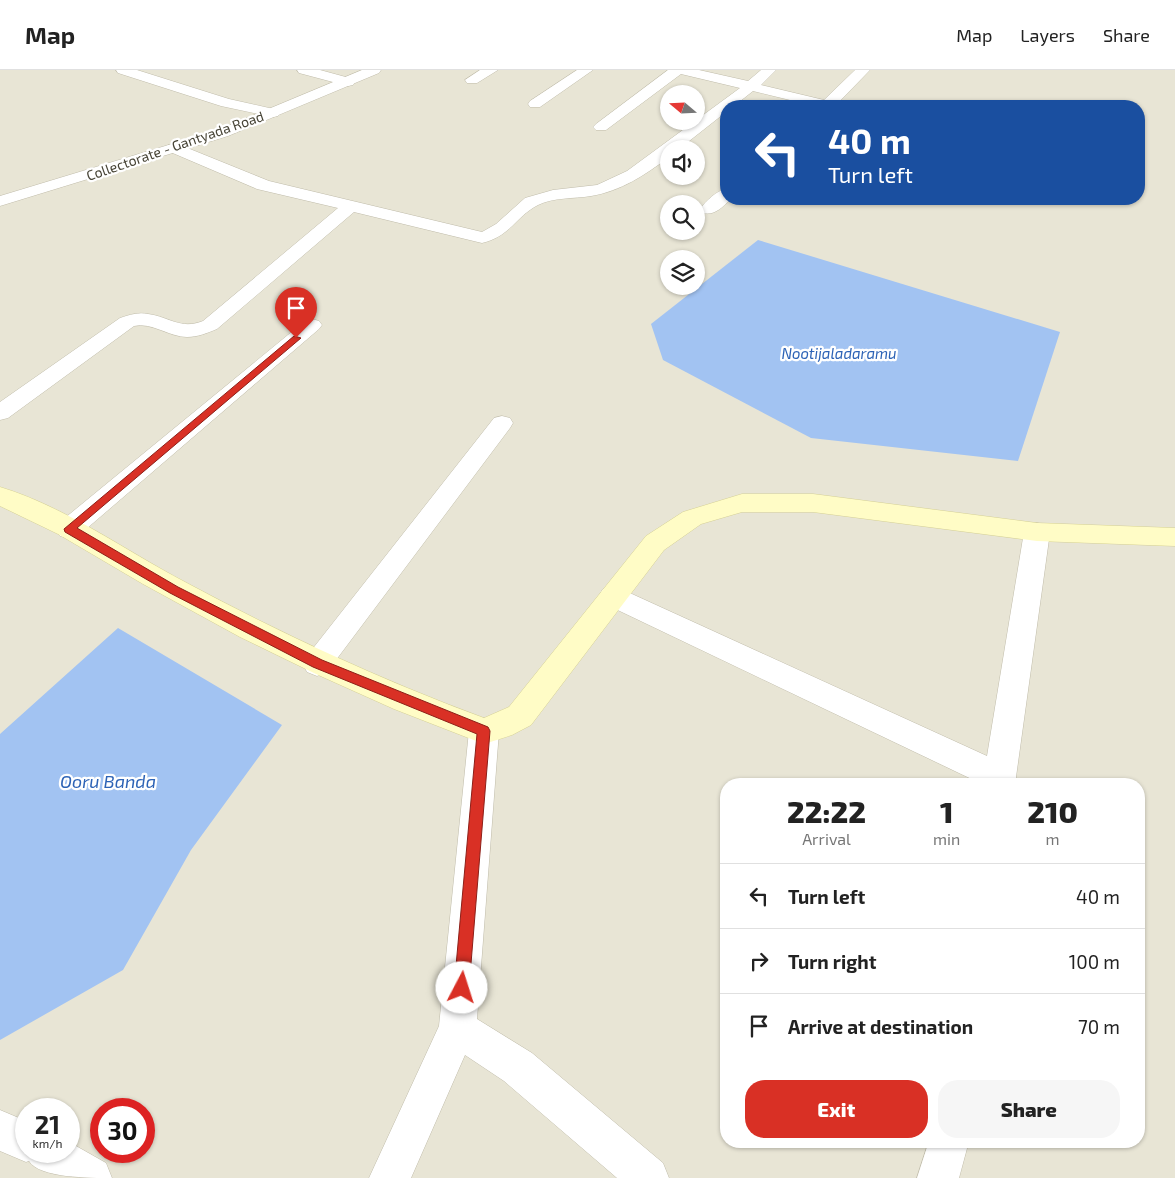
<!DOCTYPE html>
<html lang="en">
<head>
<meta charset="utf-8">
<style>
	:root { --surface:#fff; --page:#f6f6f6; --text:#222; --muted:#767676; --line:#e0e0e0; --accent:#d93025 }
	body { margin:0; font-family:"Exo 2",sans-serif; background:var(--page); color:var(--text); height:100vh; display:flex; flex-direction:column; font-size:19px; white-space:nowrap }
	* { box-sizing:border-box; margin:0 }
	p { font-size:16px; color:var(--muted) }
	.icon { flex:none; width:28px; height:28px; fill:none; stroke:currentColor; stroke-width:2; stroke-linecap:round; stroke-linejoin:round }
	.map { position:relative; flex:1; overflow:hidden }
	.drawer { position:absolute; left:720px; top:708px; width:425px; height:370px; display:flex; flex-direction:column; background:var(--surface); border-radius:20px; box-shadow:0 1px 4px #0004 }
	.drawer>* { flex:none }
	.guide { position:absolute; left:720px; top:30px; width:425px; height:105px; border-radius:20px; box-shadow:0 1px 4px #0004; background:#1a4fa0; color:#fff; overflow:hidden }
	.needle { width:32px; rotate:289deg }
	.controls { position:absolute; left:660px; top:15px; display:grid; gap:10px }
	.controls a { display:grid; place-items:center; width:45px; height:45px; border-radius:50%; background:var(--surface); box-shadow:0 1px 4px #0004; font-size:25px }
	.speed { position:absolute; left:15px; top:1028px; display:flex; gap:10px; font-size:25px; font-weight:700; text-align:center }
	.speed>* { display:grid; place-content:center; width:65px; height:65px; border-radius:50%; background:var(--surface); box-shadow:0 1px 4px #0004; line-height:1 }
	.speed small { font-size:12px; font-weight:400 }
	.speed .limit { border:8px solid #d22; background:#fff; color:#111 }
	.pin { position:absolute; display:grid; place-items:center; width:42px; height:42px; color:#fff; margin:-51px -21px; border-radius:50% 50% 50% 0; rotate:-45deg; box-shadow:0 0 5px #0007 }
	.pin .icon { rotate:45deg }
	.me { position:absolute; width:55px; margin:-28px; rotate:5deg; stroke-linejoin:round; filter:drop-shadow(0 0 4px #0008) }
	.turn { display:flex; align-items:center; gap:18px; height:105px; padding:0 25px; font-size:22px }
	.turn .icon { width:65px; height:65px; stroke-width:2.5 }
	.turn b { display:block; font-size:35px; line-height:42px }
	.eta { display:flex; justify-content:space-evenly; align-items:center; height:85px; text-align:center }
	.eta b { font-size:30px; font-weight:800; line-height:35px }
	.button { display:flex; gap:10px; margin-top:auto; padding:10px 25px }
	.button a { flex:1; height:58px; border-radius:20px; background:var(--accent); color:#fff; font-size:20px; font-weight:800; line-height:58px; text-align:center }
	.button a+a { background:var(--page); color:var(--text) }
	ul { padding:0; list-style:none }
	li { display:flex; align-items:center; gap:15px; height:65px; padding:0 25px; border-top:1px solid var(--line) }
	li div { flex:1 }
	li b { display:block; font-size:19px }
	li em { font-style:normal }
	header { display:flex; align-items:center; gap:30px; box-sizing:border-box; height:70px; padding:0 25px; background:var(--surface); border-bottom:1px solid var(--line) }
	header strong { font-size:24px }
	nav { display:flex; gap:28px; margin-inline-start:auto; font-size:18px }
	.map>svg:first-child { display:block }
</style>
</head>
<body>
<header>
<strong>Map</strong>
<nav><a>Map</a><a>Layers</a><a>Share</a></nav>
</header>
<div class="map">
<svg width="1175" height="1108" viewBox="0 0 1175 1108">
	<rect width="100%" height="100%" fill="#f4f2e7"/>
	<path fill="#e8e5d5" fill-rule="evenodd" d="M0,0H1175V1108H0ZM669,24H696V51H669ZM726,36H1139V129H726ZM669,79H696V106H669ZM669,134H696V161H669ZM669,189H696V216H669ZM726,714H1139V1071H726ZM26,1039H69V1081H26ZM101,1039H144V1081H101Z"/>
	<g fill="#a2c3f2">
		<path d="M758,170L1060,262L1018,391L811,368L663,290L651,254Z"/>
		<path d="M118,558L282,655L191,780L123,900L0,970V664Z"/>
	</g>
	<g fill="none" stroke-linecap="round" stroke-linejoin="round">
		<defs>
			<g id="minor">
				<path d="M116,0H137L229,29L278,40L280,43L278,46L273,47L221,36L118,3Z"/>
				<path d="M297,0H320L353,9L355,12L353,15L348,16L299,3Z"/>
				<path d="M480,0H498L477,13H467L465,10Z"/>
				<path d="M577,0H593L540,37H530L528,34L530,31Z"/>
				<path d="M668,0H699L748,11L761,0H776L761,15L824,30L855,0H870L835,36H815L753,21L734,36H726V42L679,79H669V87C645,105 621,121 591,126C573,129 554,127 538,135C515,147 511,166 482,173L354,142L217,259C207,263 198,267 187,267C169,267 152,252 134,256L8,348L0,350V332L120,248C129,245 138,242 148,244C170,247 180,260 203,251L338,138L257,119L168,81L166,78L168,75H180L269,111L482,162L496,154L525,128L553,120L597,115L627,101L740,18L681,4L606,60H596L593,57L596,54Z"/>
				<path d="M726,119V129H731C722,137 715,146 703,143L700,139C706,131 716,121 726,119Z"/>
				<path d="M312,249L319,251L322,255L319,259L78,466L69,468L60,466L56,459L60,452L305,251Z"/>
				<path d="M502,346L510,348L513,353L510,358L327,602L317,606L307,602L303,594L307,586L494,348Z"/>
				<path d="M1037,453L1046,455L1050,462L1016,707L1018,714H982L603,533L599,526L603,519L612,516L621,519L987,686L1024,462L1028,455Z"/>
				<path d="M484,648L495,652L499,661L477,949L532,983L663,1093L669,1108H617L504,1011L465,985L411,1108H369L439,956L469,661L473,652Z"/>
				<path d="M0,1040L26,1051V1081H69V1072L106,1093L112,1108C90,1108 39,1108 29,1091L26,1092L0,1081Z"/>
				<path d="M929,1071H969L959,1108H917Z"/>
			</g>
			<path id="tertiary" d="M362,0H381L379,3L228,66L0,136V126L218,60Z"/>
			<path id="secondary" d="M0,417C66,437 124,480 185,512C282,564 381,610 484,648L509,637L646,466L683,442L742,424H813L1037,453L1175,458V476L1037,471L813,442H742L701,454L664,480L531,655L512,665L484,674L394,639L316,604L240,567L143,514L58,464L0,436Z"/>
		</defs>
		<use href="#minor" stroke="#c0bcaa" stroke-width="1"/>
		<use href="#tertiary" stroke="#c0bcaa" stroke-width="1"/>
		<use href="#secondary" stroke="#d5d096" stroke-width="1"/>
		<use href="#minor" fill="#fff" fill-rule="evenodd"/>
		<use href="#tertiary" fill="#fff" fill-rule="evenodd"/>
		<use href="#secondary" fill="#fffcc6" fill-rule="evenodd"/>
	</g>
	<path fill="#d93025" stroke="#8d1f18" d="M294,266L301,268L77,458L178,517L322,590L488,657L490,661L469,918L467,923L462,926L456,923L454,918L477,664L313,597L170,523L65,462L64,459Z"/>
	<g text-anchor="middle" stroke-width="4.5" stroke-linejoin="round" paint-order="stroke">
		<g font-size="14" fill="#474436" stroke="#fff">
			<text transform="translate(175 76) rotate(-19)" y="5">Collectorate - Gantyada Road</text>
		</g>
		<g font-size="15" font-style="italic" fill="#2d63b6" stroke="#fff">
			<text x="839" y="289">Nootijaladaramu</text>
		</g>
		<g font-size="18" font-style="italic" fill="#2d63b6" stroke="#fff">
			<text x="108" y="718">Ooru Banda</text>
		</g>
	</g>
</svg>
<div class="controls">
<a><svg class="needle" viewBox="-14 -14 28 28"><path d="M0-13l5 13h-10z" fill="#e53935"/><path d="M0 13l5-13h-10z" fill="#767676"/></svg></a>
<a><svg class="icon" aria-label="sound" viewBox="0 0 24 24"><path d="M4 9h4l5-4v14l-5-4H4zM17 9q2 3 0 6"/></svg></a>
<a><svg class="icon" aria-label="search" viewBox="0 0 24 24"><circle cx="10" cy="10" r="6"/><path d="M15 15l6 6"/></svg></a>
<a><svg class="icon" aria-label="layers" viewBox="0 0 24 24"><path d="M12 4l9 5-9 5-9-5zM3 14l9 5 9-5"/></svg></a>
</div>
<div class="speed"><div>21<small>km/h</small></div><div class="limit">30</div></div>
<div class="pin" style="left:296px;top:268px;background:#d93025"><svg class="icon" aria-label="arrive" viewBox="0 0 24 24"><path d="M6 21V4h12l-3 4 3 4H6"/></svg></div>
<svg class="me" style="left:462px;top:918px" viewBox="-20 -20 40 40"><circle r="19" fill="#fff"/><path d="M0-13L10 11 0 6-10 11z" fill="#d93025"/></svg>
<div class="guide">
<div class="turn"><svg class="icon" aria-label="left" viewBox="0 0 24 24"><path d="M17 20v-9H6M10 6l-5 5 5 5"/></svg><div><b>40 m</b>Turn left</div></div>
</div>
<section class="drawer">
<div class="eta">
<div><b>22:22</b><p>Arrival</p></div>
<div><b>1</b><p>min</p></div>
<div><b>210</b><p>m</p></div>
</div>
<ul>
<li><svg class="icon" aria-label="left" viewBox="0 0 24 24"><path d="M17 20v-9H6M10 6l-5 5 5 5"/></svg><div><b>Turn left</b></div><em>40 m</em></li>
<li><svg class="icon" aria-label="right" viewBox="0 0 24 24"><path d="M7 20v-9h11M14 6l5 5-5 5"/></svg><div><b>Turn right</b></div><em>100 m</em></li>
<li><svg class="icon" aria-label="arrive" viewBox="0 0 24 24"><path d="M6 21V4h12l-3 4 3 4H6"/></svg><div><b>Arrive at destination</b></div><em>70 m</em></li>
</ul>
<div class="button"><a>Exit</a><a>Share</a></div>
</section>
</div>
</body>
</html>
